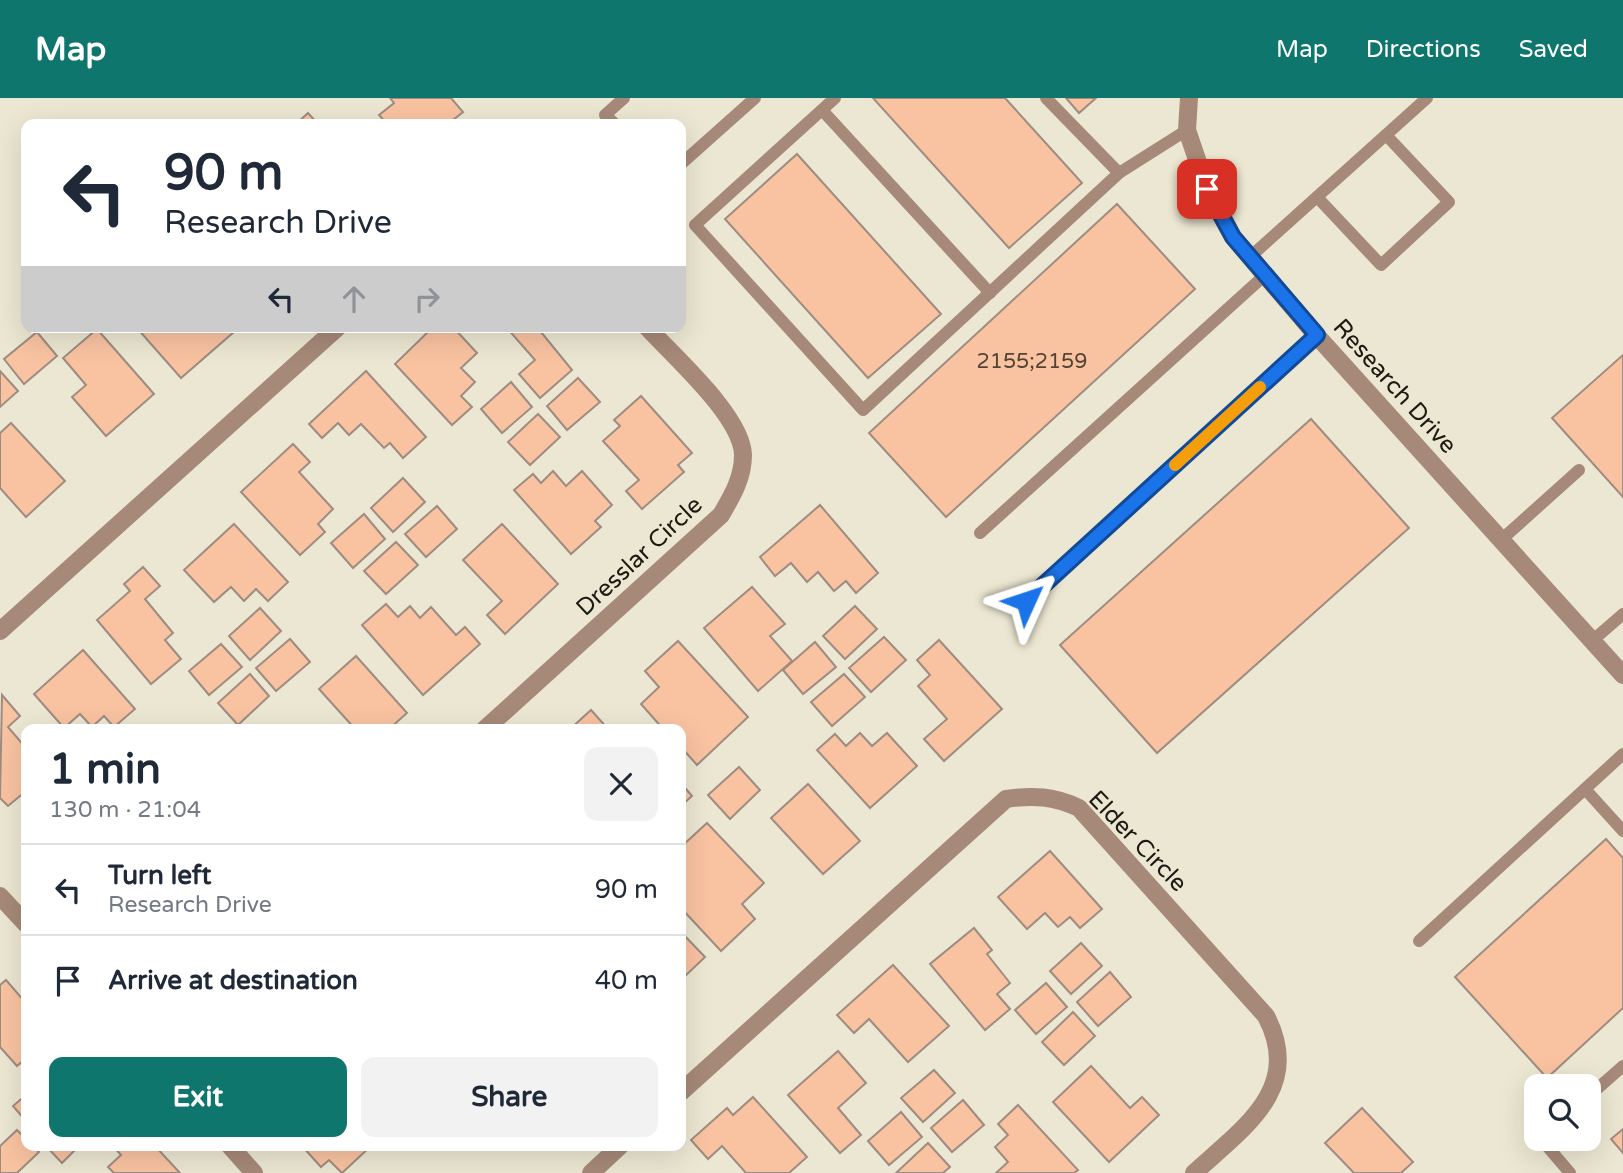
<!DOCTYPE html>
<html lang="en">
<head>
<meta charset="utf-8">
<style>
	:root { --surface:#fff; --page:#f2f2f3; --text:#1f2937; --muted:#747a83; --line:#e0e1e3; --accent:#0f766e }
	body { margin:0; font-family:"Varela Round",sans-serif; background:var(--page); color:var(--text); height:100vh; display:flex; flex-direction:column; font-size:26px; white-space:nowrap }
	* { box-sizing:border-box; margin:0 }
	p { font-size:23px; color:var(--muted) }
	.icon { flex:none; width:38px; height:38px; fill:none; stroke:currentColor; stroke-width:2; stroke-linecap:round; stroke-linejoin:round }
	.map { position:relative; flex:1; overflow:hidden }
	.drawer { position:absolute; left:21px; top:626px; width:665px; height:427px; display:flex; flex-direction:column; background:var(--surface); border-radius:14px; box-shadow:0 7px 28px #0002 }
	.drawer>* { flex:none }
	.top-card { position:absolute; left:21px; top:21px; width:665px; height:214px; border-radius:14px; box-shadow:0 7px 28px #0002; background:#fff; color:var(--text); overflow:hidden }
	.controls { position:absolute; left:1524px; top:976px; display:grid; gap:14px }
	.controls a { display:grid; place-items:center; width:77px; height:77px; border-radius:14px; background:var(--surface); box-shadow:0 7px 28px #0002; font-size:35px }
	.pin { position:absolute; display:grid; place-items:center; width:60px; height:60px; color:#fff; margin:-30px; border-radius:14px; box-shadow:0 4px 10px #0006 }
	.me { position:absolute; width:77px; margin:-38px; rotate:48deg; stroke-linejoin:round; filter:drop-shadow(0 0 5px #0008) }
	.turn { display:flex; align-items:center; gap:24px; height:147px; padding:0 28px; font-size:32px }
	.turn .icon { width:91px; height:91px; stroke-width:2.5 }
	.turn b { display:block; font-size:49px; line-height:60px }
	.lanes { display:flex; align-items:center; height:66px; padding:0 28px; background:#0003; justify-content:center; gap:35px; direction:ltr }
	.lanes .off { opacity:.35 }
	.round { display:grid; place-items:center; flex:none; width:74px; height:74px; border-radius:14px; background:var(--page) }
	.summary { display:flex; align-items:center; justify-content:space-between; height:119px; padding:0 28px }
	h1 { font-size:42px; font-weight:700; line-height:52px }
	.cta { display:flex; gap:14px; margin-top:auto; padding:14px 28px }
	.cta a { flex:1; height:80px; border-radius:14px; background:var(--accent); color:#fff; font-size:28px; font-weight:700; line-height:80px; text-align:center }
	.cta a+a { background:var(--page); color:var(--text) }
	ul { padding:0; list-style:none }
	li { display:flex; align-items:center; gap:21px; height:91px; padding:0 28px; border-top:2px solid var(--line) }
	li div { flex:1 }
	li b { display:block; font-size:26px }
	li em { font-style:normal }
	header { display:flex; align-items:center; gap:42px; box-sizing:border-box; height:98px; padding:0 35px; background:var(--accent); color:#fff }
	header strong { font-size:33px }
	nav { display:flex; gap:38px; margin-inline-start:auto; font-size:24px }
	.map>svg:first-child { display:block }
</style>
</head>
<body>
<header>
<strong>Map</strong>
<nav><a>Map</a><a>Directions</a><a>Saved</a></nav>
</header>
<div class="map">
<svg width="1623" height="1075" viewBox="0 0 1623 1075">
	<rect width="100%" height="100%" fill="#ece7d2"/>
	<g fill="#f9c3a1" stroke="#9f8c81" stroke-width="2">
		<path d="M390,0H451L463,14L448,26H387L379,17L394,5Z"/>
		<path d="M873,0H1005L1082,85L1009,150Z"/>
		<path d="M1066,0H1096L1079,15Z"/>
		<path d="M308,15L318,26H296Z"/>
		<path d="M797,56L941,216L868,280L725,121Z"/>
		<path d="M1117,106L1195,191L946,419L869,335Z"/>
		<path d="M136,229H232L235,233L181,280Z"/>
		<path d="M433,229H453L477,255L461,270L475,284L461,298L472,309L452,327L395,266Z"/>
		<path d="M506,229H537L572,272L540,300L519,276L535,262Z"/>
		<path d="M97,231L154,296L106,338L72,299L86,287L63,260Z"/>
		<path d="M37,234L57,258L24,286L4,261Z"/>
		<path d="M1623,257V399L1552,320Z"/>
		<path d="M0,273L18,293L0,309Z"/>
		<path d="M366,273L426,339L403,360L390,345L384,350L361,326L349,337L338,325L322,340L309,326Z"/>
		<path d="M578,280L600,304L567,332L547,308Z"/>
		<path d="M511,284L532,309L502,335L481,311Z"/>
		<path d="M641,298L692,355L678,367L684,374L642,411L626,393L639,382L603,343L620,328L614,322Z"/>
		<path d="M538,316L560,339L530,367L508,344Z"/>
		<path d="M1311,321L1409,430L1157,655L1060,547Z"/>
		<path d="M11,325L65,383L26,419L0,390V335Z"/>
		<path d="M293,346L310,364L299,374L333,411L318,426L325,434L300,457L241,394Z"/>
		<path d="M553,373L566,388L582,373L612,407L595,423L601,429L571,456L514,392L533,376L541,385Z"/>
		<path d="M403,380L425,404L393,434L371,410Z"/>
		<path d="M820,407L878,475L856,495L846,483L834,493L818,474L807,484L791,465L775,478L760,459Z"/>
		<path d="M437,408L457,431L426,459L405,436Z"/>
		<path d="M364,416L385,441L353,470L331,445Z"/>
		<path d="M234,426L288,484L268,503L256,491L244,503L231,489L214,504L184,472Z"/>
		<path d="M502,426L558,486L505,536L487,517L502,503L463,462Z"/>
		<path d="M396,444L418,467L386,496L364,473Z"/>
		<path d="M143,469L160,488L145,501L173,535L165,542L181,561L151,586L97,522L130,493L124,486Z"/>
		<path d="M752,489L785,526L770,538L792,563L758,593L704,530Z"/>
		<path d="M386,506L398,519L410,508L420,520L431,509L456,537L465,529L480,546L423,597L362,527Z"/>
		<path d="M855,508L877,531L845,561L823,538Z"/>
		<path d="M260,510L281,533L250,562L229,538Z"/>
		<path d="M884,539L906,562L871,594L849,570Z"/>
		<path d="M290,541L310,564L276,593L256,570Z"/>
		<path d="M939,542L1002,611L944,663L924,641L947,621L918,588L930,577L917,562Z"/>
		<path d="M678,543L748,619L697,667L681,649V632H664L641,606L659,589L645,573Z"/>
		<path d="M815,544L836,569L803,596L783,572Z"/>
		<path d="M221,546L242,569L209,597L189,573Z"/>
		<path d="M83,552L135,611L114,629L104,618L92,629L80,616L64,630L34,596Z"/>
		<path d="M356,558L407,615L388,632H356L319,591Z"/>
		<path d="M250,576L269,598L238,627L218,605Z"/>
		<path d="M844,576L865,599L832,628L811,604Z"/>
		<path d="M2,597L20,618L8,629L26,650V693L8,708L0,700Z"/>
		<path d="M591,612L609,632H569Z"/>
		<path d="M860,635L872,648L887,635L917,668L870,710L817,652L835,636L846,648Z"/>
		<path d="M739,669L760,692L730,721L708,697Z"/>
		<path d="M681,685L692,698L681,708Z"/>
		<path d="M808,686L860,743L823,776L771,720Z"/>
		<path d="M707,725L764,785L742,806L755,821L721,853L681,810V749Z"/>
		<path d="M1606,741L1623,760V910L1547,980L1455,879Z"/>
		<path d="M1050,753L1102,811L1080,830L1070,819L1058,829L1045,815L1027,831L998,799Z"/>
		<path d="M974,830L992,852L987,856L1010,885L997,896L1010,911L985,932L930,866Z"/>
		<path d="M681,834L705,859L681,882Z"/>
		<path d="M1081,845L1102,868L1071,896L1050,873Z"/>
		<path d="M893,867L949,928L908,964L869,921L854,935L837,917Z"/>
		<path d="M1110,874L1131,899L1098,928L1077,904Z"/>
		<path d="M6,882L26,905V960L17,968L0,949V887Z"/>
		<path d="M1046,885L1067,909L1036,936L1015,912Z"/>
		<path d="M1073,914L1095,938L1064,967L1042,944Z"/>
		<path d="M838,953L866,985L838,1010L861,1037L840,1055L788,997Z"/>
		<path d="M1091,968L1130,1010L1142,999L1159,1017L1109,1064L1053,1004Z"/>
		<path d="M934,972L955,995L923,1024L901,1000Z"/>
		<path d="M26,997V1023L13,1008Z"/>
		<path d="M753,999L807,1059L789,1075H746L722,1048L708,1061L691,1042L727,1010L733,1017Z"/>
		<path d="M963,1002L984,1027L952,1054L931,1030Z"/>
		<path d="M1018,1007L1078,1072L1074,1075H996L1008,1064L995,1049L1008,1037L998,1026Z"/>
		<path d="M1362,1010L1413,1064L1401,1075H1354L1325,1045Z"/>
		<path d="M901,1014L922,1039L889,1067L868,1043Z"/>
		<path d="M1623,1031V1055L1611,1041Z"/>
		<path d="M17,1032L26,1041V1048H33L39,1054L17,1075H0V1048Z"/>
		<path d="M928,1045L950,1069L943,1075H896Z"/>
		<path d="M46,1048H79L62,1065Z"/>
		<path d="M113,1048H155L180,1075H114L108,1069L121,1057Z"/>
		<path d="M302,1048H371L342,1075L329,1062L321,1069Z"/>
	</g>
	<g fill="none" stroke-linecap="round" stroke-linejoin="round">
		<g stroke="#a68978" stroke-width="12">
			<path d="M835,0L695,127L863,312L1119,75L1187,32"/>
			<path d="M1046,0L1119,75"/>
			<path d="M822,12L990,195"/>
			<path d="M615,26L605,17L624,0"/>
			<path d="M681,66L755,0"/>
			<path d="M1317,99L1381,167L1449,104L1386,37"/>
			<path d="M1250,159L1427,0"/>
			<path d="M980,435L1265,177"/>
			<path d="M1501,442L1579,372"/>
			<path d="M1026,503L1317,238"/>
			<path d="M1592,543L1623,516"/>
			<path d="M1585,691L1623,733"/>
			<path d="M1419,843L1623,656"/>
			<path d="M1589,998L1623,968"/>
			<path d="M1541,1041L1570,1075"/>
		</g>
		<g stroke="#a68978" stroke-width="18">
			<path d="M1189,0L1187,32L1207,91L1233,139L1317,238L1623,577"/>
			<path d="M0,533L338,229"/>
			<path d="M484,632L721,417C732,398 743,380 743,357C742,318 673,258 647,229"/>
			<path d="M0,798L26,826"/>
			<path d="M681,994L1006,701C1033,697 1054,698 1079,710L1266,918C1304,991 1243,1030 1194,1075"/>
			<path d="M230,1048L254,1075"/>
			<path d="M591,1075L620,1048"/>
		</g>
	</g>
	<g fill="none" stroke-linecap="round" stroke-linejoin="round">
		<defs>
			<path id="route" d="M1026,503L1317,237L1233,139L1207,91"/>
		</defs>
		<use href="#route" stroke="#114b97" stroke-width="18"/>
		<use href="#route" stroke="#1a73e8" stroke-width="12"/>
		<path stroke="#f59e0b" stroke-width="12" d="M1175,367L1260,289"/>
	</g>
	<g text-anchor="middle" stroke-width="5" stroke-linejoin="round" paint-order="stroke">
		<g font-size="21" fill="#524435">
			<text x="1032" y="270">2155;2159</text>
		</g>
		<g font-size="24" fill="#1b1911" stroke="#ece7d2">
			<text transform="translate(1395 288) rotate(48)" y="8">Research Drive</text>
			<text transform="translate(639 458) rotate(-43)" y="8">Dresslar Circle</text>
			<text transform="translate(1138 743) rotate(46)" y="8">Elder Circle</text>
		</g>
	</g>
</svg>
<div class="controls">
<a><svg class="icon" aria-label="search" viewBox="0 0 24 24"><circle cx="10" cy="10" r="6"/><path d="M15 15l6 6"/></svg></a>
</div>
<div class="pin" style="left:1207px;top:91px;background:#d93025"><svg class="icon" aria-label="arrive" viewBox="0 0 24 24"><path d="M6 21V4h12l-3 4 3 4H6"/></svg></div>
<svg class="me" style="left:1026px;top:503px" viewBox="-20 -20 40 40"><path d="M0-17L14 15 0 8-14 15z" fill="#1a73e8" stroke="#fff" stroke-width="4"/></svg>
<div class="top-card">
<div class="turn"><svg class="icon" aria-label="left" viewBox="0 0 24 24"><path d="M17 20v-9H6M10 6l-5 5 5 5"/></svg><div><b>90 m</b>Research Drive</div></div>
<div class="lanes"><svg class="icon" aria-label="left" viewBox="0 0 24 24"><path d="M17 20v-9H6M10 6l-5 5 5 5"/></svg><svg class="icon off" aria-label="ahead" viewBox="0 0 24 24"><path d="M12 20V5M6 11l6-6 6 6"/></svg><svg class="icon off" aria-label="right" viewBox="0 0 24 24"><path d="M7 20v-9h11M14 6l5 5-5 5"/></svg></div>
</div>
<section class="drawer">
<div class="summary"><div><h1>1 min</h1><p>130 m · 21:04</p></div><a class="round"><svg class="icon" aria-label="close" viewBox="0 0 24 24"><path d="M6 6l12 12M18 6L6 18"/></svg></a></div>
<ul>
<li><svg class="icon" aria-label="left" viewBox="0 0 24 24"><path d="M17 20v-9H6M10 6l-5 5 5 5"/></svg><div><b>Turn left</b><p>Research Drive</p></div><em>90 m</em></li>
<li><svg class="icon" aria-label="arrive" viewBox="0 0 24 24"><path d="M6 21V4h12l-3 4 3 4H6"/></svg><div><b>Arrive at destination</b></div><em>40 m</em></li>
</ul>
<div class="cta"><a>Exit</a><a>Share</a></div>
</section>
</div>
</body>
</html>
